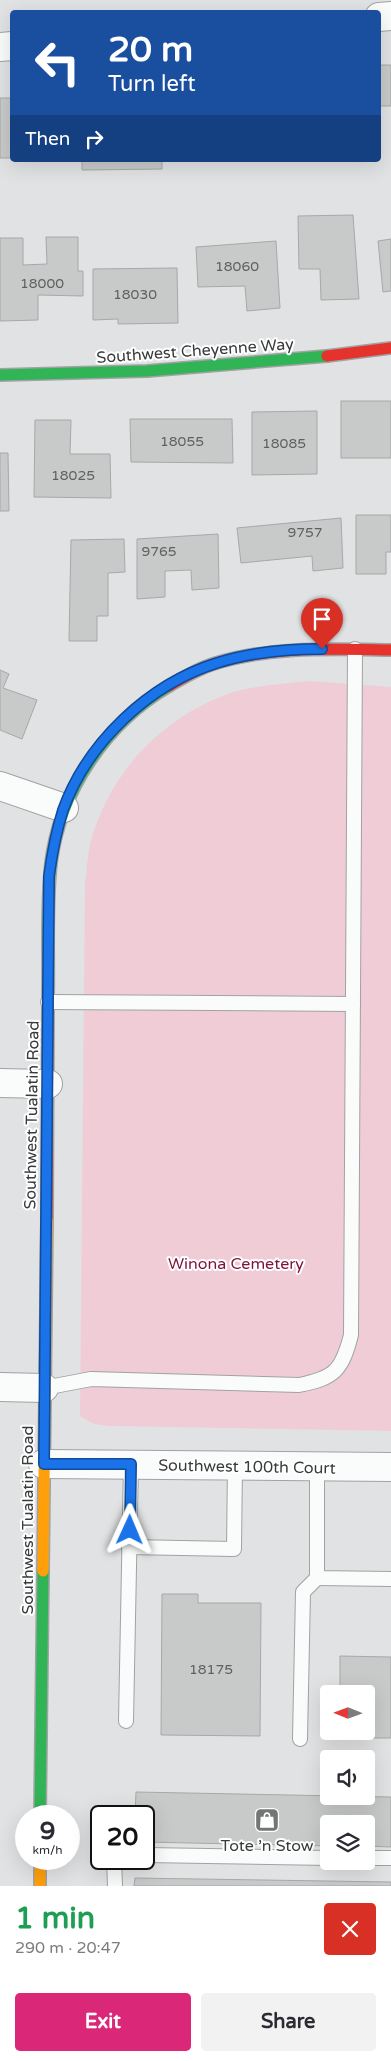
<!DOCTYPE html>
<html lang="en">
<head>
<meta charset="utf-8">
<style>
	:root { --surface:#fff; --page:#f2f2f3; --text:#2b2b33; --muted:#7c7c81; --accent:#db2777 }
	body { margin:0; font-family:"Varela Round",sans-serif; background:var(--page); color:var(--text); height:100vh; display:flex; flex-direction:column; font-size:19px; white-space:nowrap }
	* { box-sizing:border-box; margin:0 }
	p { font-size:16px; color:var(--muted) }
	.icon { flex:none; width:28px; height:28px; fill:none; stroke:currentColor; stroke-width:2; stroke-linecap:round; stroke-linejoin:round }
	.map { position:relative; height:1886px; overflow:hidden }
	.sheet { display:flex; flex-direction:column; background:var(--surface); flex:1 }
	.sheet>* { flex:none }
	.banner { position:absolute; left:10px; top:10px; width:371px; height:152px; border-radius:5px; box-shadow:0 5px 20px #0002; background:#1a4fa0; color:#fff; overflow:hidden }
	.needle { width:32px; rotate:271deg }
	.buttons { position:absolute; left:320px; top:1685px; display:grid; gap:10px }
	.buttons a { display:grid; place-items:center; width:55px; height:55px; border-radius:5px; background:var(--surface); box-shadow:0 5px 20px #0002; font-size:25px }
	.speed { position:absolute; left:15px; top:1805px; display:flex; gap:10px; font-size:25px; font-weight:700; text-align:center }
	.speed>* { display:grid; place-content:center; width:65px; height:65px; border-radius:50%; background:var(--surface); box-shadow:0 5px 20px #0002; line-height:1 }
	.speed small { font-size:12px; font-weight:400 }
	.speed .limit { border:2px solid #111; border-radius:8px; background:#fff; color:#111 }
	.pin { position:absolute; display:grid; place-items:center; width:42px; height:42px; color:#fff; margin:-51px -21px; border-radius:50% 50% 50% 0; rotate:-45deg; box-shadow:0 0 5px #0007 }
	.pin .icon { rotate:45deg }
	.me { position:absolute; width:55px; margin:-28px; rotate:1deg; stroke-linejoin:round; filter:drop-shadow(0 0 4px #0008) }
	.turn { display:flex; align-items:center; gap:18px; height:105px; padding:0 15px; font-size:22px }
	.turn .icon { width:65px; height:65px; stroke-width:2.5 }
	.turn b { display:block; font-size:35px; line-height:42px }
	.then { display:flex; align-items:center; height:48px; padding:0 15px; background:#0003; gap:10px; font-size:19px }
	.round { display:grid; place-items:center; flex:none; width:52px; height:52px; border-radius:5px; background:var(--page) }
	.summary { display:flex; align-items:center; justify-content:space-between; height:85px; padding:0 15px }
	h1 { font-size:30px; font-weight:700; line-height:38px; color:#1e9e55 }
	.action { display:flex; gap:10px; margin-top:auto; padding:10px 15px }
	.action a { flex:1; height:58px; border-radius:5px; background:var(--accent); color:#fff; font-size:20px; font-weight:700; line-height:58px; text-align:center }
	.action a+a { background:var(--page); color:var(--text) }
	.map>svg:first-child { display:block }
</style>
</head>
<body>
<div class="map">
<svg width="391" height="1886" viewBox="0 0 391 1886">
	<rect width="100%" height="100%" fill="#e1e2e3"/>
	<path fill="#f0cdd6" d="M311,681L391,687V1431L109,1426L94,1424L80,1416L85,883C87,871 87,857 90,845C107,776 159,720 225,695C253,685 282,684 311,681Z"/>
	<g fill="#c8c9c9" stroke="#a7a8a9">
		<rect x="379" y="65" width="12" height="41"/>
		<rect x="0" y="98" width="12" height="60"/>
		<path d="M82,160H162V169L82,170Z"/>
		<path d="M353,215L359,299L321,300L320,269H299L298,216Z"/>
		<path d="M46,237H78V271H83V296L38,295V320L0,321V238H23V265L47,264Z"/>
		<path d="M391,239V291L383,292L378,241Z"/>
		<path d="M276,241L280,308L247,311L245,286L198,287L196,247Z"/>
		<path d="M177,268L178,323L118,324V319L93,320V269Z"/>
		<rect x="341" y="401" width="50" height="57"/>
		<path d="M317,411V474L252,475V412Z"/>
		<path d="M130,419H232L233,463L131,462Z"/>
		<path d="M35,420H71L70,454H110L111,498L34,497Z"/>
		<path d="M0,453H8L9,511H0Z"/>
		<path d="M356,515H391V552H386V574H356Z"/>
		<path d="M341,518L343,568L313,571L312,556L241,563L237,528Z"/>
		<path d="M218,534L219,588L192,590L191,570L165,571V597L137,599V539Z"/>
		<path d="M124,539L125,572L108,573V616H97V641H69L71,540Z"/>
		<path d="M0,670L9,674L3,688L37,700L22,739L0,730Z"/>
		<path d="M162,1594H198V1603H261L260,1736L161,1735Z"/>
		<path d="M340,1656L391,1657V1738H339V1731H366V1694H340Z"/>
		<path d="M136,1792L391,1797V1847L366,1846V1824H329V1846L144,1842V1816H135Z"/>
		<path d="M135,1878L391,1882V1886H134Z"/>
	</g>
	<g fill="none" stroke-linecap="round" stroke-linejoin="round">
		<defs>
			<g id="lane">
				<path d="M48,1002L353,1004"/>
				<path d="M44,1388L91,1379L299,1385C335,1378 342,1370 351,1335L355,649"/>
				<path d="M317,1466V1578L391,1579"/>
				<path d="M129,1547L234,1549L235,1465"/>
				<path d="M126,1721L131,1464"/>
				<path d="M300,1739L303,1592L317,1578"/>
				<path d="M144,1855L329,1858"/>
				<path d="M366,1858H391"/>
				<path d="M114,1859L115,1886"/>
			</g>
			<g id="street">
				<path d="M379,17L391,16"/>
				<path d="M0,47L12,46"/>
				<path d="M0,786L64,808"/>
				<path d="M0,1083L48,1084"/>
				<path d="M0,1387L44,1388"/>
				<path d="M43,1464L391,1467"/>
			</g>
			<g id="fast">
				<path d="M0,375L147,371L327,356"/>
				<path d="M48,1000C49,955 46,908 51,863C60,790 106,723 169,686"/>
				<path d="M40,1816L43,1571"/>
			</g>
			<g id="slow">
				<path d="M43,1571L47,1218"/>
				<path d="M40,1859V1886"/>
			</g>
			<g id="jam">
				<path d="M327,356L391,348"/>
				<path d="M169,686C183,678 197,669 213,664C270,646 332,649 391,650"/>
				<path d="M47,1218L48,1000"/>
			</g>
		</defs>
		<use href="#lane" stroke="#a1a2a3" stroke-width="16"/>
		<use href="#street" stroke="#a1a2a3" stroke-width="30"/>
		<use href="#fast" stroke="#a1a2a3" stroke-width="14"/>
		<use href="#slow" stroke="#a1a2a3" stroke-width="14"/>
		<use href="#jam" stroke="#a1a2a3" stroke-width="14"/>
		<use href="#lane" stroke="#fafbfb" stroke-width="14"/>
		<use href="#street" stroke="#fafbfb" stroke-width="28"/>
		<use href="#fast" stroke="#30b455" stroke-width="11"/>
		<use href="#slow" stroke="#ff9f0a" stroke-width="11"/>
		<use href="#jam" stroke="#e5322d" stroke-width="11"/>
	</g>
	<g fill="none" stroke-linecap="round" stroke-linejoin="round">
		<defs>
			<path id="route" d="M130,1530L131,1464H44L49,876C52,854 56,832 63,810C87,743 149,684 217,663C251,652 287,649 322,649"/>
		</defs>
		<use href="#route" stroke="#114b97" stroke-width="12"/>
		<use href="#route" stroke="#1a73e8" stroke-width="9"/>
	</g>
	<defs>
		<symbol id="shop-square" viewBox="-11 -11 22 22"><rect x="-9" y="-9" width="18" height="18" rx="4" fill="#747575" stroke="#fff"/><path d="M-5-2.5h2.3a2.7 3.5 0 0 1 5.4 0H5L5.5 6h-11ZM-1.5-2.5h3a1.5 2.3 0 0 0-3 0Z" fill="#fff"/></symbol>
	</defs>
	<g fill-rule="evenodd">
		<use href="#shop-square" x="253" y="1806" width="28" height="28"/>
	</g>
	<g text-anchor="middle" stroke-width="4" stroke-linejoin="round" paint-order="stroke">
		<g font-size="14" fill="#5f6060">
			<text x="237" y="271">18060</text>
			<text x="42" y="288">18000</text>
			<text x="135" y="299">18030</text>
			<text x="182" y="446">18055</text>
			<text x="284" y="448">18085</text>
			<text x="73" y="480">18025</text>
			<text x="305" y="537">9757</text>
			<text x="159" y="556">9765</text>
			<text x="211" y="1674">18175</text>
		</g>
		<g font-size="16" fill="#393a3a" stroke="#fff">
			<text transform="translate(195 350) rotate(-4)" y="6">Southwest Cheyenne Way</text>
			<text transform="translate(31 1115) rotate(-89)" y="6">Southwest Tualatin Road</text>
			<text transform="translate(247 1466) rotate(1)" y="6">Southwest 100th Court</text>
			<text transform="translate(27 1520) rotate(-90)" y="6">Southwest Tualatin Road</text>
		</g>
		<g font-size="16" fill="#7d133d" stroke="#fff">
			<text x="236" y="1269">Winona Cemetery</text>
		</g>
		<g font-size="16" fill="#393a3a" stroke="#fff">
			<text x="267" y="1851">Tote ’n Stow</text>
		</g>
	</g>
</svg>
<div class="buttons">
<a><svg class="needle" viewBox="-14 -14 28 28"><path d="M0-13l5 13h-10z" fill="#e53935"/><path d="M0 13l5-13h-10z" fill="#7c7c81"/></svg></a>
<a><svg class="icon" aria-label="sound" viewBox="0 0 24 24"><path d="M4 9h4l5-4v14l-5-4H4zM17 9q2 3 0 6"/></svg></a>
<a><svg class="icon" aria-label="layers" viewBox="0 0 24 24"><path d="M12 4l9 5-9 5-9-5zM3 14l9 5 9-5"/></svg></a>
</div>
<div class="speed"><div>9<small>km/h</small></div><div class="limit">20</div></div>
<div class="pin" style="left:322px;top:649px;background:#d93025"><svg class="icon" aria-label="arrive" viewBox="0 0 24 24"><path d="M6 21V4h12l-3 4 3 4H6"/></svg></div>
<svg class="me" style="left:130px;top:1530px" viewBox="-20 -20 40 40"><path d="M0-17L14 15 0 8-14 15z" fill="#1a73e8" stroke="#fff" stroke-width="4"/></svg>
<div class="banner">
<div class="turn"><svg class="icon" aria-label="left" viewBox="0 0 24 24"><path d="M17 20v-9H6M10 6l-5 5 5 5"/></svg><div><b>20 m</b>Turn left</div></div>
<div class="then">Then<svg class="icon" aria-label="right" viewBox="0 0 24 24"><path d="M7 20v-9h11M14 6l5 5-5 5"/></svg></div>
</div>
</div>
<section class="sheet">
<div class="summary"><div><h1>1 min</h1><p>290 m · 20:47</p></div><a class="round" style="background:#d93025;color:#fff"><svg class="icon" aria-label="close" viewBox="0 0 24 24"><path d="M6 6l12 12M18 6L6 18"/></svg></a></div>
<div class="action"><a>Exit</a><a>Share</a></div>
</section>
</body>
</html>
